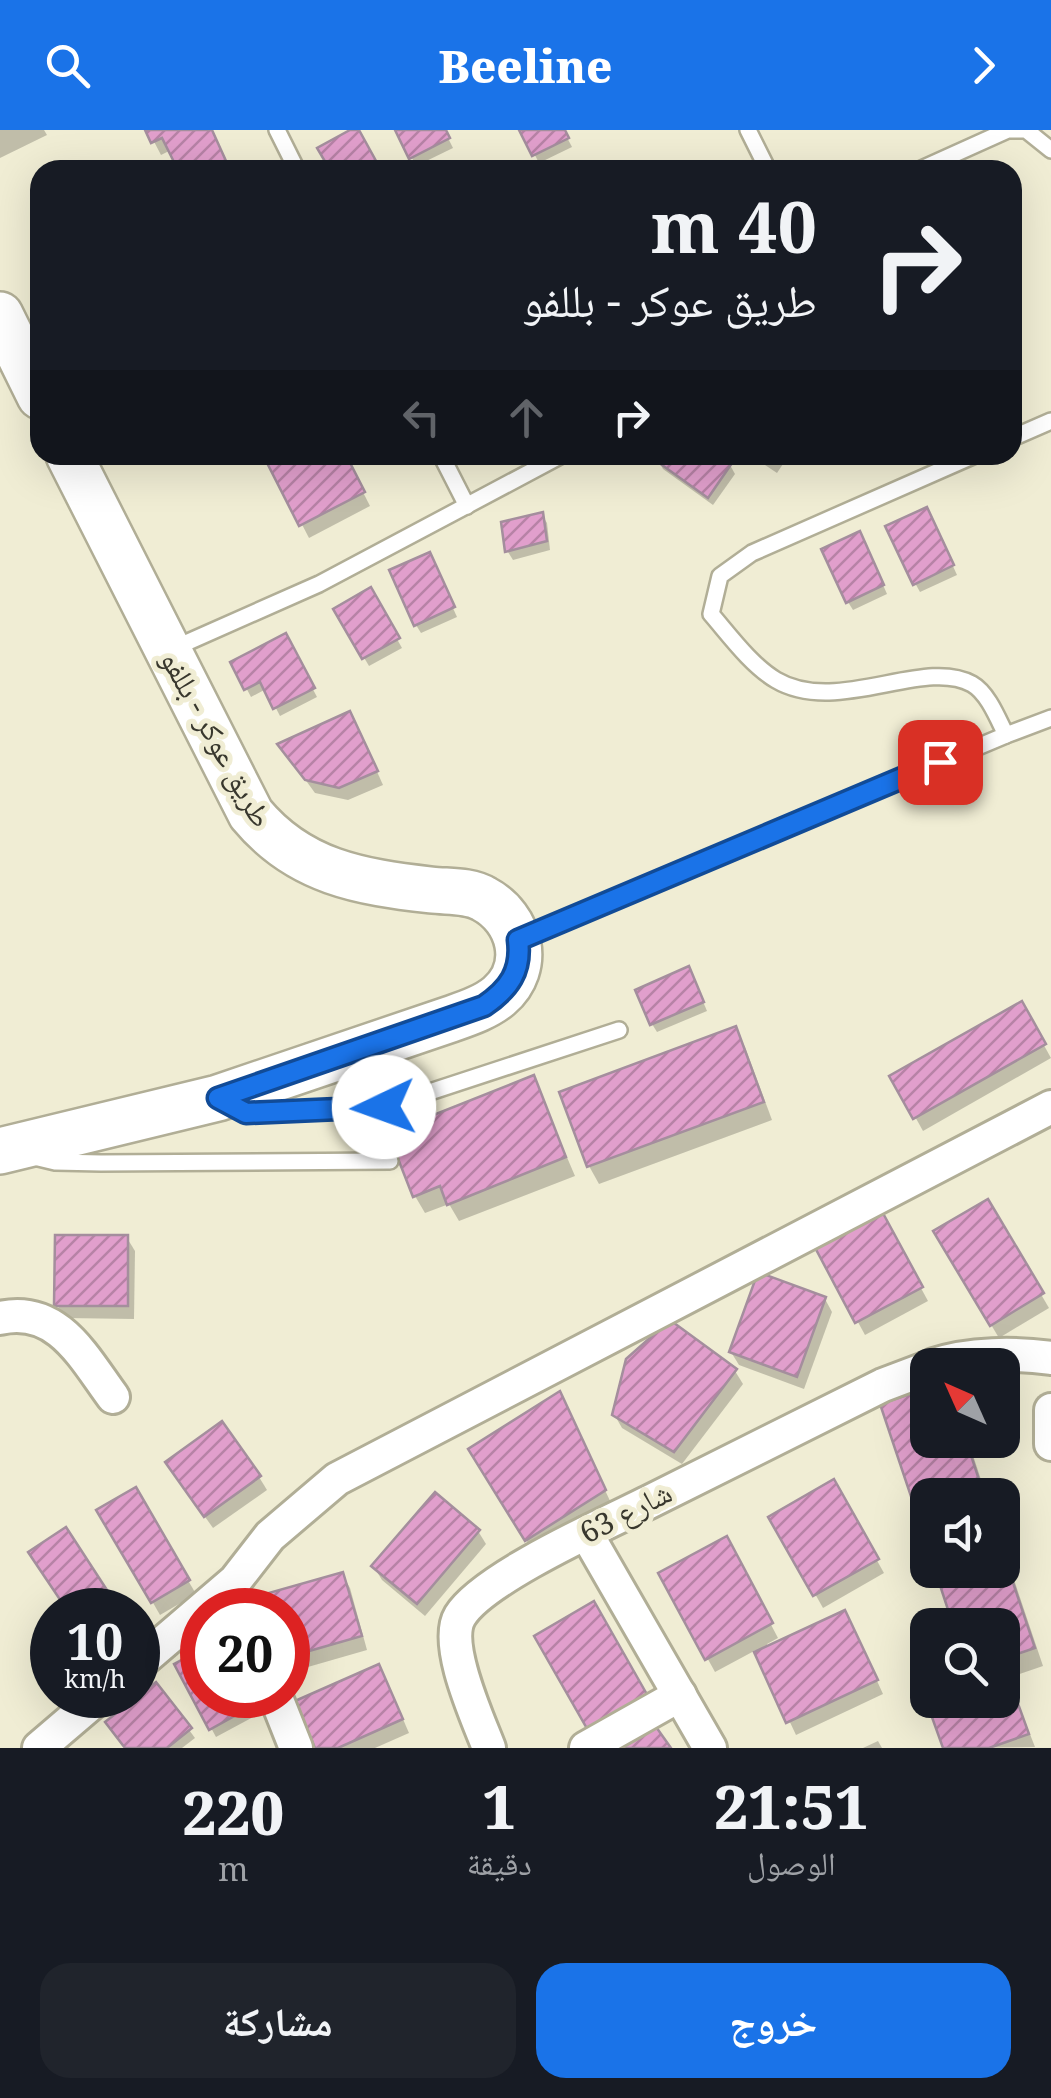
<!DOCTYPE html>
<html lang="ar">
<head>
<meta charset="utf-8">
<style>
	:root { --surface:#171b24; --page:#20242c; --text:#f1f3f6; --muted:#9ea1a6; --accent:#1a73e8 }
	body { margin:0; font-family:"Noto Serif","Noto Naskh Arabic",serif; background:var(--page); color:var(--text); direction:rtl; height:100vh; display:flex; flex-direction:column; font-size:38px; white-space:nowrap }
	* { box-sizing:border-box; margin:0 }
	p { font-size:32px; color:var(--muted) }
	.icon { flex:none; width:55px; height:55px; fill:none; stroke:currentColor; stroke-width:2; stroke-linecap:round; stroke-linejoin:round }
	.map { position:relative; height:1618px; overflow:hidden; direction:ltr }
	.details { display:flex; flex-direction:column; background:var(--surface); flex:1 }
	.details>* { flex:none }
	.guide { position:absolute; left:30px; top:30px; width:992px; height:305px; border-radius:30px; box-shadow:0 10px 40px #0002; direction:rtl; background:#171b24; color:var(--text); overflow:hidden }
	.needle { width:65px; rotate:315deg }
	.tools { position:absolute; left:910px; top:1218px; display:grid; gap:20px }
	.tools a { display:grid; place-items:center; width:110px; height:110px; border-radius:20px; background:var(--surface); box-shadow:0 10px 40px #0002; font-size:50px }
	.speed { position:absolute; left:30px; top:1458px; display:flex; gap:20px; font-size:50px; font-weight:700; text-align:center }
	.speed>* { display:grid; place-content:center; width:130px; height:130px; border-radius:50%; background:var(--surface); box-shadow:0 10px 40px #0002; line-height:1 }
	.speed small { font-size:25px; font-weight:400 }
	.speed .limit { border:15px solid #d22; background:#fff; color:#111 }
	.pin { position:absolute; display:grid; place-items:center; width:85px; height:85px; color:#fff; margin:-42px; border-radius:20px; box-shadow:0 5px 15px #0006 }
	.me { position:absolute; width:110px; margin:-55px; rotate:267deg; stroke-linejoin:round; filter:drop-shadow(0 0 8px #0008) }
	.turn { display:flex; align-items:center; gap:35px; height:210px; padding:0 40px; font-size:45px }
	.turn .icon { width:130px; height:130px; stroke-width:2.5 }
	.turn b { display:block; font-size:70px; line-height:85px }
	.lanes { display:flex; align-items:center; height:95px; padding:0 40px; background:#0003; justify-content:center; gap:50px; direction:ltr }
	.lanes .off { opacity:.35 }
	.eta { display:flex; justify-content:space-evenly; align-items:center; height:170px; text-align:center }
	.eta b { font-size:60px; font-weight:800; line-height:70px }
	.button { display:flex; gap:20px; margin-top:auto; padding:20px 40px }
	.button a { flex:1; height:115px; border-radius:30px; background:var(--accent); color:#fff; font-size:40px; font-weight:800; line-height:115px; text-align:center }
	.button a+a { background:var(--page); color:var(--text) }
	header { display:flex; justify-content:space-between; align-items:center; height:130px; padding:0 40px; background:var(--accent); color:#fff; font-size:45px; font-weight:800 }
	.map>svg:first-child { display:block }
</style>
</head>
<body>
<header><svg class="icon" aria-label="forward" viewBox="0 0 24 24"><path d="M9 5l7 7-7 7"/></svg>Beeline<svg class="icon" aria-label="search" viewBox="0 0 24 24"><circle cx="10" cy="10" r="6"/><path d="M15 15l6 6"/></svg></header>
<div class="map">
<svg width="1051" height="1618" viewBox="0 0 1051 1618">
	<defs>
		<pattern id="building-hatch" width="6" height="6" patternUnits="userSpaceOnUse" patternTransform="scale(2.5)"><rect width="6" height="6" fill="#e19fcc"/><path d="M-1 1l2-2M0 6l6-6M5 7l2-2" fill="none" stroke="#b782a6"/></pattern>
	</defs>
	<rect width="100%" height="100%" fill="#f0edd4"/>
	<g fill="#0003">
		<path d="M0,0H44L47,5L0,28Z"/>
		<path d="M148,0H210L230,40H180L171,20L161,25Z"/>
		<path d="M398,0H444L453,18L416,36Z"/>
		<path d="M522,0H563L572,17L539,33Z"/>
		<path d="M266,325H344L370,376L309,408Z"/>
		<path d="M661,325H716L730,335L735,344L713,375L663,339L658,330Z"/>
		<path d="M750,325H789L777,343Z"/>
		<path d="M542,385L547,393L550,420L513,430L508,422L504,394Z"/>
		<path d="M931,388L957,445L920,462L915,453Z"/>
		<path d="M864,412L887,464L853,480L848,472Z"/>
		<path d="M433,434L457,487L421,503L416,495Z"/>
		<path d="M370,461L402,518L369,536L336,480Z"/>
		<path d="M285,506L317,567L280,586L266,559L251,567L233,533Z"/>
		<path d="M357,597L383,655L348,670L315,663L280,615Z"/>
		<path d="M693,848L707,881L657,902L652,894Z"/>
		<path d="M1021,874L1051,928L923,1001L893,947Z"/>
		<path d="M735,899L745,917L772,990L599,1054L589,1036L562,963Z"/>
		<path d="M533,948L575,1046L459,1091L449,1074L425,1083L415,1066Z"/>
		<path d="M987,1072L1049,1178L999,1208L936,1102Z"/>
		<path d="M877,1077L928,1171L865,1205L814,1111Z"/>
		<path d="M127,1108L135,1121L134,1189L65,1188L57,1175Z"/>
		<path d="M825,1169L832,1182L804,1259L739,1235L731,1222Z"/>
		<path d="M735,1241L743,1254L682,1334L622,1298L614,1284Z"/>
		<path d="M566,1278L612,1375L534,1423L472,1320Z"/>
		<path d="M928,1310H968L986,1365H928Z"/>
		<path d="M176,1346L259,1347L267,1360L213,1398Z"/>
		<path d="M833,1352L884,1443L823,1478L772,1387Z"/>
		<path d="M135,1360L196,1464L160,1485L100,1380Z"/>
		<path d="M478,1401L486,1414L425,1486L382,1450L374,1437Z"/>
		<path d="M726,1409L778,1508L767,1514L768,1518L852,1496L883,1564L796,1605L756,1520L715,1542L661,1444Z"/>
		<path d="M1002,1414L1043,1536L1008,1548L1035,1617L946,1618L928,1570H1002V1495H956L938,1440H1002Z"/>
		<path d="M342,1444L350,1458L367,1520L294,1541L288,1530V1480H272Z"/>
		<path d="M202,1521V1565H248L259,1584L216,1607L177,1535Z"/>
		<path d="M386,1550L409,1603L375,1618H318Z"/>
		<path d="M156,1555L195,1608L182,1618H126Z"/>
		<path d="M878,1611L882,1618H863Z"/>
	</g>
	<g fill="url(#building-hatch)" stroke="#a48e9d" stroke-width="2.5">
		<path d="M145,0H212L226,31L207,40H178L162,8L151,13Z"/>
		<path d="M350,0H359L381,40H330L317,18Z"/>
		<path d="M395,0H446L450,8L409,29Z"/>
		<path d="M519,0H565L569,8L532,26Z"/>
		<path d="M263,325H346L365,362L299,396Z"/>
		<path d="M658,325H720L732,333L708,368L655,330Z"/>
		<path d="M927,377L954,435L913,455L885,396Z"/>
		<path d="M543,382L547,411L505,422L501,392Z"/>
		<path d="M860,401L884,455L846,473L821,419Z"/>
		<path d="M430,422L455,477L414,496L389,440Z"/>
		<path d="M371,457L400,508L362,529L333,479Z"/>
		<path d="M286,503L315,558L273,579L260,552L244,560L230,532Z"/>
		<path d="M350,581L378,641L339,658L305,650L277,614Z"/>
		<path d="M689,836L704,872L650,895L635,860Z"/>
		<path d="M1022,871L1046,914L913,989L889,946Z"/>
		<path d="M736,896L764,972L587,1037L559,962Z"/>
		<path d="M534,945L566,1027L447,1075L440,1056L413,1067L388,1003Z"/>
		<path d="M988,1069L1044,1163L990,1196L933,1101Z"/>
		<path d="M878,1074L923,1157L855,1193L811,1110Z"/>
		<path d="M55,1105H128V1176H54Z"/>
		<path d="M758,1142L826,1167L797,1247L729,1222Z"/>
		<path d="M670,1190L737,1239L674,1322L612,1285L626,1229Z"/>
		<path d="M928,1258V1310H966L984,1365H928V1417L880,1274Z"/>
		<path d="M560,1261L606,1360L525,1411L468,1319Z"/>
		<path d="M222,1291L261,1346L204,1387L165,1332Z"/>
		<path d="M834,1349L879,1429L813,1466L768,1387Z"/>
		<path d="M136,1357L190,1450L151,1473L96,1380Z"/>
		<path d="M435,1362L480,1400L417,1474L371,1436Z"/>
		<path d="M66,1397L118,1477L114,1480H67L28,1422Z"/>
		<path d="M727,1406L773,1493L705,1530L658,1443Z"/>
		<path d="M1002,1420L1035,1518L1002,1529V1495H953L935,1440H1002Z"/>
		<path d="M343,1442L362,1506L288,1527V1480H270L265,1464Z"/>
		<path d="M594,1471L649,1568L589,1602L534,1506Z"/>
		<path d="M845,1480L878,1550L786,1593L754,1522Z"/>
		<path d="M202,1519V1565H251L256,1574L209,1600L174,1534Z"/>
		<path d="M379,1534L403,1589L338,1618H315L295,1571Z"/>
		<path d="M1004,1535L1029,1604L989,1618H943L924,1565L928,1564V1570H1002Z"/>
		<path d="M156,1552L192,1598L167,1618H125L105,1592Z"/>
		<path d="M649,1587L671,1618H604Z"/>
	</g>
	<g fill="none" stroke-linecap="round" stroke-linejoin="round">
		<defs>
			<g id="lane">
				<path d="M277,0L297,40"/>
				<path d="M748,0L768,40"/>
				<path d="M919,40L1008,0H1026L1051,20"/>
				<path d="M1012,308L1051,291"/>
				<path d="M441,325L467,376"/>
				<path d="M170,520L319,454L562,325"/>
				<path d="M1006,605L1051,588"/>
				<path d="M522,809L1006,605C998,589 988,563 972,554C924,527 837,586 776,550C751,535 730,506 711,484L720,446L752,423L975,325"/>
				<path d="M230,975L246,983H271L384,977L619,900"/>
				<path d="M34,1027L55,1032L101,1033L390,1031"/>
			</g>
			<g id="street">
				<path d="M0,1188C58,1175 84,1228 113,1267"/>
				<path d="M934,1235C969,1223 1016,1223 1051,1228"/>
				<path d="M1051,1280V1314"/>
				<path d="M586,1403L710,1618"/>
				<path d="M138,1534L235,1451L270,1406L337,1349L1051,977"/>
				<path d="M275,1565L296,1618"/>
				<path d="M39,1618L101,1565"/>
				<path d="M489,1618C478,1589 443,1514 460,1486C483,1448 607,1393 649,1372C727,1333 805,1294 883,1255L928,1238"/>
				<path d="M586,1618L680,1565"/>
			</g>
			<g id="secondary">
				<path d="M0,185L40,266"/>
				<path d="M0,1021L218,968L451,889C468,883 486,877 499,866C533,837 520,788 484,769C469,760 449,762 431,760C360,752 299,742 251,684L69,325"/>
			</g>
		</defs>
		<use href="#lane" stroke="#b1ae96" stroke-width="20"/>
		<use href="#street" stroke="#b1ae96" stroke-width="38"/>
		<use href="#secondary" stroke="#b1ae96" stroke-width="50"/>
		<use href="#lane" stroke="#fff" stroke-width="15"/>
		<use href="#street" stroke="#fff" stroke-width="32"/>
		<use href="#secondary" stroke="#fff" stroke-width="45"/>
	</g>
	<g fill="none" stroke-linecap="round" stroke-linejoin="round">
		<defs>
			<path id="route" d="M384,977L246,983L218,968L484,876C509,859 522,841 518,810L940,632"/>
		</defs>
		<use href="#route" stroke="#114b97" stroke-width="25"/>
		<use href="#route" stroke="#1a73e8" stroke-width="18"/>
	</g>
	<g text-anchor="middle" stroke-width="10" stroke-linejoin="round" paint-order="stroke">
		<g font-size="30" fill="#38372d" stroke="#f0edd4">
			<text transform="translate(216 609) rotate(61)" y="10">طريق عوكر - بللفو</text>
			<text transform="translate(626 1383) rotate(-27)" y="10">شارع 63</text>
		</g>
	</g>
</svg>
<div class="tools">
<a><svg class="needle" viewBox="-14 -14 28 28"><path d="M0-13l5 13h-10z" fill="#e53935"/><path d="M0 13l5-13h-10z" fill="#9ea1a6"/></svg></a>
<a><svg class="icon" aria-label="sound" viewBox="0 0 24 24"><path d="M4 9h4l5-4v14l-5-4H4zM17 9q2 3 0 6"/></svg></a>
<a><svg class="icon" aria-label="search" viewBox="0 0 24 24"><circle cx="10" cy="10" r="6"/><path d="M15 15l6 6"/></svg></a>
</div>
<div class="speed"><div>10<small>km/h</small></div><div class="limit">20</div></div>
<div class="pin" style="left:940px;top:632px;background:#d93025"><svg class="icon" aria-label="arrive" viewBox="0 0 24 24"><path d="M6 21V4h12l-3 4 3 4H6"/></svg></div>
<svg class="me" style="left:384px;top:977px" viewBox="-20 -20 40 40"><circle r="19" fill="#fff"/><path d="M0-13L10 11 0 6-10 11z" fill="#1a73e8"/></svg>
<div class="guide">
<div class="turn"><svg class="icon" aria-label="right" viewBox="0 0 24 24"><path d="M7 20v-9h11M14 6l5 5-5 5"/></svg><div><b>40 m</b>طريق عوكر - بللفو</div></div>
<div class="lanes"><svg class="icon off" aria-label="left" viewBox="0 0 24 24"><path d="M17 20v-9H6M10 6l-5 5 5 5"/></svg><svg class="icon off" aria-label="ahead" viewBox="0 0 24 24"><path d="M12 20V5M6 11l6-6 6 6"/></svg><svg class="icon" aria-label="right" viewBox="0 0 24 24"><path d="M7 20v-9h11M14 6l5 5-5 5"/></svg></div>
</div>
</div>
<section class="details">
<div class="eta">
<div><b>21:51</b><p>الوصول</p></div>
<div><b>1</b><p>دقيقة</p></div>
<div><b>220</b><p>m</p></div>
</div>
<div class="button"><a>خروج</a><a>مشاركة</a></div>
</section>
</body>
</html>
